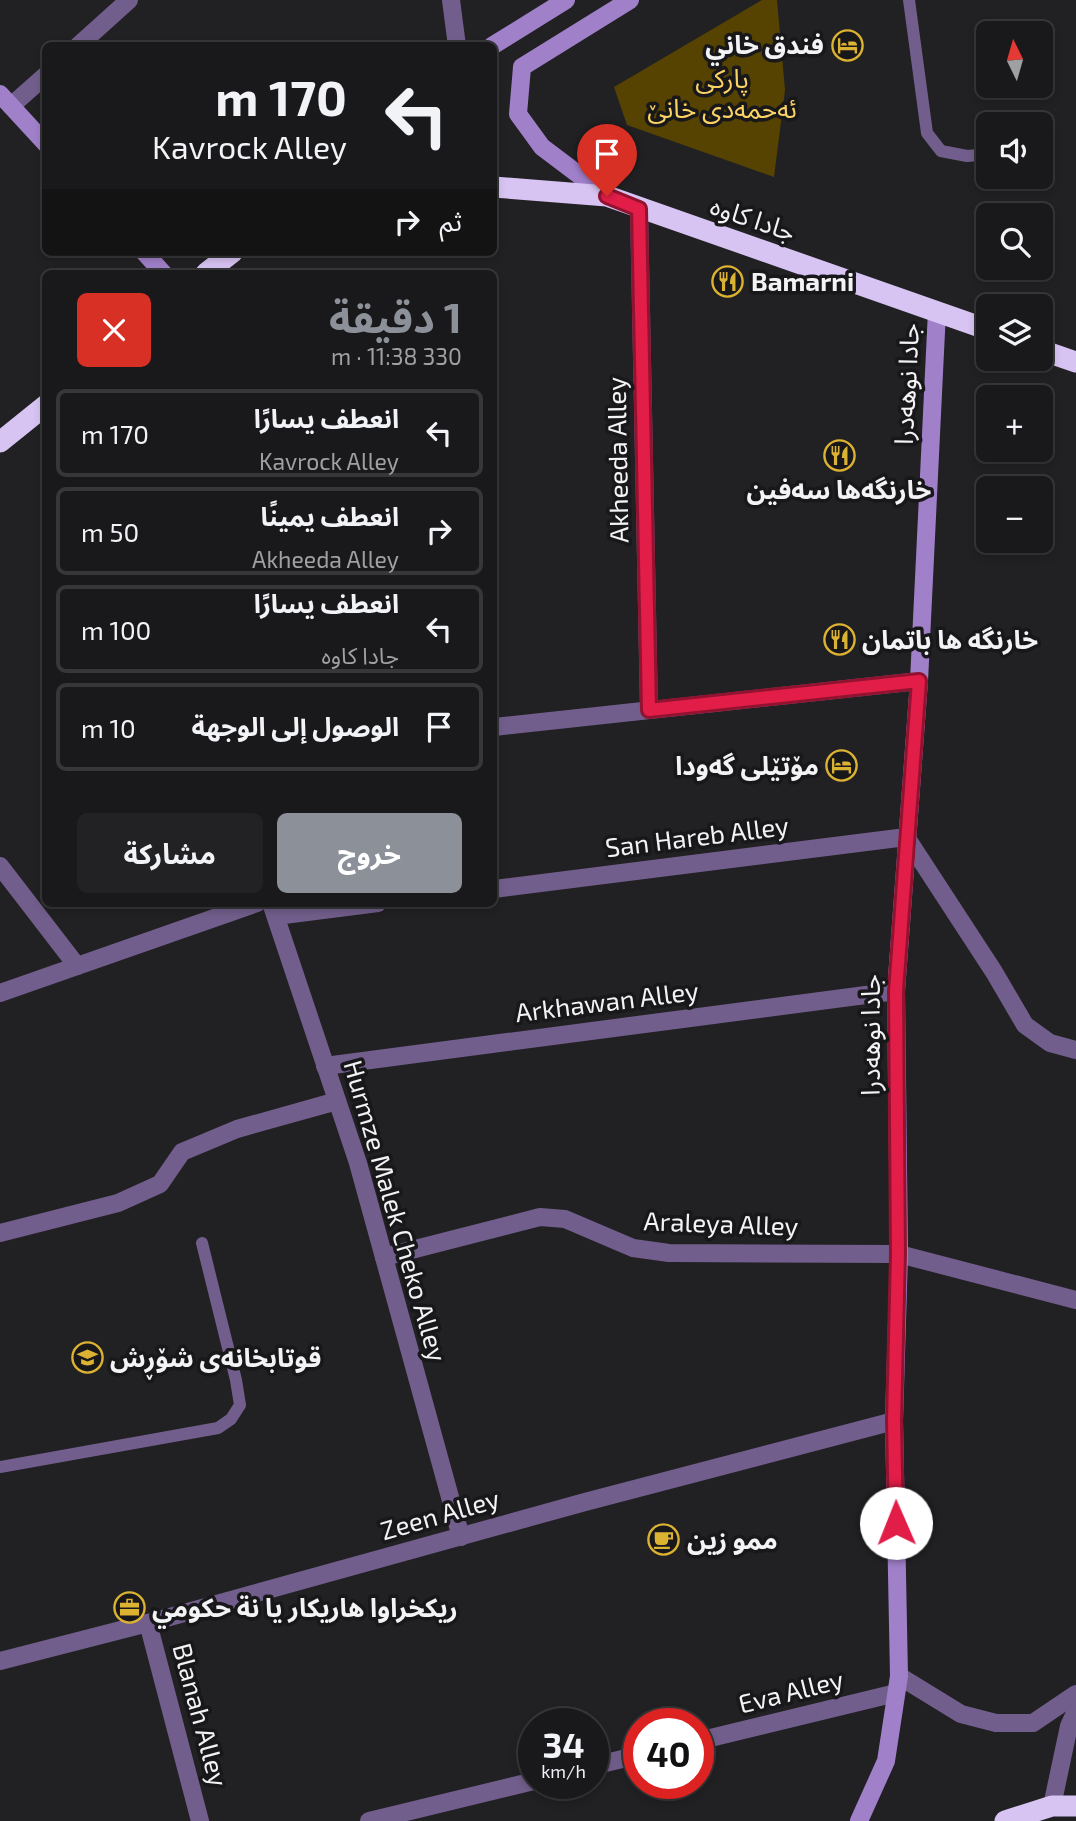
<!DOCTYPE html>
<html lang="ar">
<head>
<meta charset="utf-8">
<style>
	:root { --surface:#19181a; --page:#222123; --text:#f1f3f6; --muted:#9fa0a2; --line:#373739; --accent:#8c9099 }
	body { margin:0; font-family:"Exo 2","Noto Sans Arabic",sans-serif; background:var(--page); color:var(--text); direction:rtl; height:100vh; display:flex; flex-direction:column; font-size:26px; white-space:nowrap }
	* { box-sizing:border-box; margin:0 }
	p { font-size:23px; color:var(--muted) }
	.icon { flex:none; width:38px; height:38px; fill:none; stroke:currentColor; stroke-width:2; stroke-linecap:round; stroke-linejoin:round }
	.map { position:relative; flex:1; overflow:hidden; direction:ltr }
	.details { position:absolute; left:42px; top:270px; width:455px; height:637px; display:flex; flex-direction:column; background:var(--surface); border-radius:10px; box-shadow:0 4px 10px #0003,0 0 0 2px var(--line); direction:rtl }
	.details>* { flex:none }
	.guide { position:absolute; left:42px; top:42px; width:455px; height:214px; border-radius:10px; box-shadow:0 4px 10px #0003,0 0 0 2px var(--line); direction:rtl; background:#19181a; color:var(--text); overflow:hidden }
	.needle { width:46px; rotate:355deg }
	.fabs { position:absolute; left:976px; top:21px; display:grid; gap:14px }
	.fabs a { display:grid; place-items:center; width:77px; height:77px; border-radius:10px; background:var(--surface); box-shadow:0 4px 10px #0003,0 0 0 2px var(--line); font-size:35px }
	.speed { position:absolute; left:518px; top:1708px; display:flex; gap:14px; font-size:35px; font-weight:700; text-align:center }
	.speed>* { display:grid; place-content:center; width:91px; height:91px; border-radius:50%; background:var(--surface); box-shadow:0 4px 10px #0003,0 0 0 2px var(--line); line-height:1 }
	.speed small { font-size:18px; font-weight:400 }
	.speed .limit { border:10px solid #d22; background:#fff; color:#111 }
	.pin { position:absolute; display:grid; place-items:center; width:60px; height:60px; color:#fff; margin:-72px -30px; border-radius:50% 50% 50% 0; rotate:-45deg; box-shadow:0 0 7px #0007 }
	.pin .icon { rotate:45deg }
	.me { position:absolute; width:77px; margin:-38px; rotate:359deg; stroke-linejoin:round; filter:drop-shadow(0 0 5px #0008) }
	.turn { display:flex; align-items:center; gap:24px; height:147px; padding:0 35px; font-size:32px }
	.turn .icon { width:91px; height:91px; stroke-width:2.5 }
	.turn b { display:block; font-size:49px; line-height:60px }
	.then { display:flex; align-items:center; height:66px; padding:0 35px; background:#0003; gap:14px; font-size:26px }
	.round { display:grid; place-items:center; flex:none; width:74px; height:74px; border-radius:10px; background:var(--page) }
	.overview { display:flex; align-items:center; justify-content:space-between; height:119px; padding:0 35px }
	h1 { font-size:42px; font-weight:700; line-height:52px; color:var(--accent) }
	.button { display:flex; gap:14px; margin-top:auto; padding:14px 35px }
	.button a { flex:1; height:80px; border-radius:10px; background:var(--accent); color:#fff; font-size:28px; font-weight:700; line-height:80px; text-align:center }
	.button a+a { background:var(--page); color:var(--text) }
	ul { padding:0; list-style:none }
	li { display:flex; align-items:center; gap:21px; height:88px; margin:0 14px 10px; padding:0 21px; border:4px solid var(--line); border-radius:10px }
	li div { flex:1 }
	li b { display:block; font-size:26px }
	li em { font-style:normal }
	.map>svg:first-child { display:block }
</style>
</head>
<body>
<div class="map">
<svg width="1076" height="1821" viewBox="0 0 1076 1821">
	<rect width="100%" height="100%" fill="#212023"/>
	<path fill="#574301" d="M762,0H777L785,90L774,177L627,125L614,87Z"/>
	<g fill="none" stroke-linecap="round" stroke-linejoin="round">
		<g stroke="#725e8c" stroke-width="12">
			<path d="M909,0L927,133L941,151L967,156L989,154"/>
			<path d="M0,1467L218,1428L231,1419L240,1405L236,1380L202,1243"/>
		</g>
		<g stroke="#725e8c" stroke-width="18">
			<path d="M451,0L457,46"/>
			<path d="M78,46L129,0"/>
			<path d="M11,106L46,75"/>
			<path d="M639,209L649,710"/>
			<path d="M494,727L919,681"/>
			<path d="M0,866L77,966"/>
			<path d="M494,889L906,837L994,972L1025,1025L1050,1043L1076,1050"/>
			<path d="M271,903L358,1163L461,1537"/>
			<path d="M276,916L378,903"/>
			<path d="M0,993L257,903"/>
			<path d="M325,1066L896,991"/>
			<path d="M0,1233L118,1203L160,1184L182,1152L237,1129L337,1101"/>
			<path d="M384,1257L540,1217L565,1219L633,1248L669,1253L899,1254L1076,1300"/>
			<path d="M148,1623L200,1821"/>
			<path d="M0,1661L148,1623L585,1502L894,1421"/>
			<path d="M899,1676L961,1714L996,1723H1033L1076,1694"/>
			<path d="M698,1741L896,1693"/>
			<path d="M593,1766L639,1755"/>
			<path d="M1052,1806L1069,1726L1076,1711"/>
			<path d="M369,1821L534,1781"/>
		</g>
		<g stroke="#a180ca" stroke-width="18">
			<path d="M492,46L566,0"/>
			<path d="M0,94L46,144"/>
			<path d="M607,196L542,147L518,114L522,67L630,0"/>
			<path d="M144,252L163,273"/>
			<path d="M859,1821L886,1761L899,1676L894,1421L899,1254L896,991L919,681L937,311"/>
		</g>
		<g stroke="#d8c4f3" stroke-width="21">
			<path d="M494,187L607,196L989,330"/>
			<path d="M206,273L233,252"/>
			<path d="M1041,350L1076,362"/>
			<path d="M0,442L46,405"/>
			<path d="M1005,1821L1052,1806H1076"/>
		</g>
	</g>
	<g fill="none" stroke-linecap="round" stroke-linejoin="round">
		<defs>
			<path id="route" d="M607,196L639,209L649,710L919,681L896,991L898,1254L894,1421L896,1523"/>
		</defs>
		<use href="#route" stroke="#92132f" stroke-width="18"/>
		<use href="#route" stroke="#e11d48" stroke-width="12"/>
	</g>
	<defs>
		<symbol id="hotel-ring" viewBox="-11 -11 22 22"><circle r="9.5" fill="#18171a" stroke="#dcb233" stroke-width="1.5"/><path d="M-6-4.5h1.5V1H6V5H4.5V3h-9V5H-6ZM-4 0a1.8 1.8 0 1 1 3.6 0ZM.5 0V-2.5h3Q6-2.5 6 0Z" fill="#dcb233"/></symbol>
		<symbol id="restaurant-ring" viewBox="-11 -11 22 22"><circle r="9.5" fill="#18171a" stroke="#dcb233" stroke-width="1.5"/><path d="M-5-6h1v4h1v-4h1v4h1v-4h1v5L-1.5 .5V6h-2V.5L-5-1ZM5-6V6H3V1.5H1.5Q1.5-4 5-6Z" fill="#dcb233"/></symbol>
		<symbol id="school-ring" viewBox="-11 -11 22 22"><circle r="9.5" fill="#18171a" stroke="#dcb233" stroke-width="1.5"/><path d="M0-5L7-2L0 1L-7-2ZM-4 1L0 2.5L4 1V4Q0 6-4 4Z" fill="#dcb233"/></symbol>
		<symbol id="cafe-ring" viewBox="-11 -11 22 22"><circle r="9.5" fill="#18171a" stroke="#dcb233" stroke-width="1.5"/><path d="M-5.5-4.5H6V0H3Q3 3.5 0 3.5H-2.5Q-5.5 3.5-5.5 0ZM3-3.2v2h1.7v-2ZM-6 4.5H4V6H-6Z" fill="#dcb233"/></symbol>
		<symbol id="office-ring" viewBox="-11 -11 22 22"><circle r="9.5" fill="#18171a" stroke="#dcb233" stroke-width="1.5"/><path d="M-6-3h4V-5.5h4V-3h4V5H-6ZM-1-4.5V-3h2v-1.5ZM-6 0V1H6V0Z" fill="#dcb233"/></symbol>
	</defs>
	<g fill-rule="evenodd">
		<use href="#hotel-ring" x="830" y="28" width="35" height="35"/>
		<use href="#restaurant-ring" x="710" y="264" width="35" height="35"/>
		<use href="#restaurant-ring" x="822" y="438" width="35" height="35"/>
		<use href="#restaurant-ring" x="822" y="622" width="35" height="35"/>
		<use href="#hotel-ring" x="824" y="748" width="35" height="35"/>
		<use href="#school-ring" x="70" y="1340" width="35" height="35"/>
		<use href="#cafe-ring" x="646" y="1522" width="35" height="35"/>
		<use href="#office-ring" x="112" y="1590" width="35" height="35"/>
	</g>
	<g text-anchor="middle" stroke-width="7" stroke-linejoin="round" paint-order="stroke">
		<g font-size="26" font-weight="bold" fill="#f3f2f5" stroke="#18171a" text-anchor="start">
			<text x="824" y="54" text-anchor="end">فندق خاني</text>
			<text x="751" y="291">Bamarni</text>
			<text x="839" y="499" text-anchor="middle">خارنگەها سەفین</text>
			<text x="862" y="649">خارنگه ها باتمان</text>
			<text x="819" y="775" text-anchor="end">مۆتێلی گەودا</text>
			<text x="110" y="1367">قوتابخانەی شۆڕش</text>
			<text x="687" y="1549">ممو زين</text>
			<text x="152" y="1617">ريكخراوا هاريكار يا نة حكومي</text>
		</g>
		<g font-size="26" fill="#fbd364" stroke="#18171a">
			<text x="722" y="88">پارکی<tspan x="722" dy="30">ئەحمەدی خانێ</tspan></text>
		</g>
		<g font-size="26" fill="#f3f2f5" stroke="#18171a">
			<text transform="translate(753 219) rotate(19)" y="9">جادا کاوه‌</text>
			<text transform="translate(907 384) rotate(-87)" y="9">جادا نوهەدرا</text>
			<text transform="translate(618 460) rotate(-91)" y="9">Akheeda Alley</text>
			<text transform="translate(697 837) rotate(-7)" y="9">San Hareb Alley</text>
			<text transform="translate(607 1002) rotate(-7)" y="9">Arkhawan Alley</text>
			<text transform="translate(871 1035) rotate(-90)" y="9">جادا نوهەدرا</text>
			<text transform="translate(395 1211) rotate(74)" y="9">Hurmze Malek Cheko Alley</text>
			<text transform="translate(721 1224) rotate(2)" y="9">Araleya Alley</text>
			<text transform="translate(440 1515) rotate(-16)" y="9">Zeen Alley</text>
			<text transform="translate(791 1692) rotate(-14)" y="9">Eva Alley</text>
			<text transform="translate(200 1715) rotate(75)" y="9">Blanah Alley</text>
		</g>
	</g>
</svg>
<div class="fabs">
<a><svg class="needle" viewBox="-14 -14 28 28"><path d="M0-13l5 13h-10z" fill="#e53935"/><path d="M0 13l5-13h-10z" fill="#9fa0a2"/></svg></a>
<a><svg class="icon" aria-label="sound" viewBox="0 0 24 24"><path d="M4 9h4l5-4v14l-5-4H4zM17 9q2 3 0 6"/></svg></a>
<a><svg class="icon" aria-label="search" viewBox="0 0 24 24"><circle cx="10" cy="10" r="6"/><path d="M15 15l6 6"/></svg></a>
<a><svg class="icon" aria-label="layers" viewBox="0 0 24 24"><path d="M12 4l9 5-9 5-9-5zM3 14l9 5 9-5"/></svg></a>
<a>+</a>
<a>−</a>
</div>
<div class="speed"><div>34<small>km/h</small></div><div class="limit">40</div></div>
<div class="pin" style="left:607px;top:196px;background:#d93025"><svg class="icon" aria-label="arrive" viewBox="0 0 24 24"><path d="M6 21V4h12l-3 4 3 4H6"/></svg></div>
<svg class="me" style="left:896px;top:1523px" viewBox="-20 -20 40 40"><circle r="19" fill="#fff"/><path d="M0-13L10 11 0 6-10 11z" fill="#e11d48"/></svg>
<div class="guide">
<div class="turn"><svg class="icon" aria-label="left" viewBox="0 0 24 24"><path d="M17 20v-9H6M10 6l-5 5 5 5"/></svg><div><b>170 m</b>Kavrock Alley</div></div>
<div class="then">ثم<svg class="icon" aria-label="right" viewBox="0 0 24 24"><path d="M7 20v-9h11M14 6l5 5-5 5"/></svg></div>
</div>
<section class="details">
<div class="overview"><div><h1>1 دقيقة</h1><p>330 m · 11:38</p></div><a class="round" style="background:#d93025;color:#fff"><svg class="icon" aria-label="close" viewBox="0 0 24 24"><path d="M6 6l12 12M18 6L6 18"/></svg></a></div>
<ul>
<li><svg class="icon" aria-label="left" viewBox="0 0 24 24"><path d="M17 20v-9H6M10 6l-5 5 5 5"/></svg><div><b>انعطف يسارًا</b><p>Kavrock Alley</p></div><em>170 m</em></li>
<li><svg class="icon" aria-label="right" viewBox="0 0 24 24"><path d="M7 20v-9h11M14 6l5 5-5 5"/></svg><div><b>انعطف يمينًا</b><p>Akheeda Alley</p></div><em>50 m</em></li>
<li><svg class="icon" aria-label="left" viewBox="0 0 24 24"><path d="M17 20v-9H6M10 6l-5 5 5 5"/></svg><div><b>انعطف يسارًا</b><p>جادا کاوه‌</p></div><em>100 m</em></li>
<li><svg class="icon" aria-label="arrive" viewBox="0 0 24 24"><path d="M6 21V4h12l-3 4 3 4H6"/></svg><div><b>الوصول إلى الوجهة</b></div><em>10 m</em></li>
</ul>
<div class="button"><a>خروج</a><a>مشاركة</a></div>
</section>
</div>
</body>
</html>
